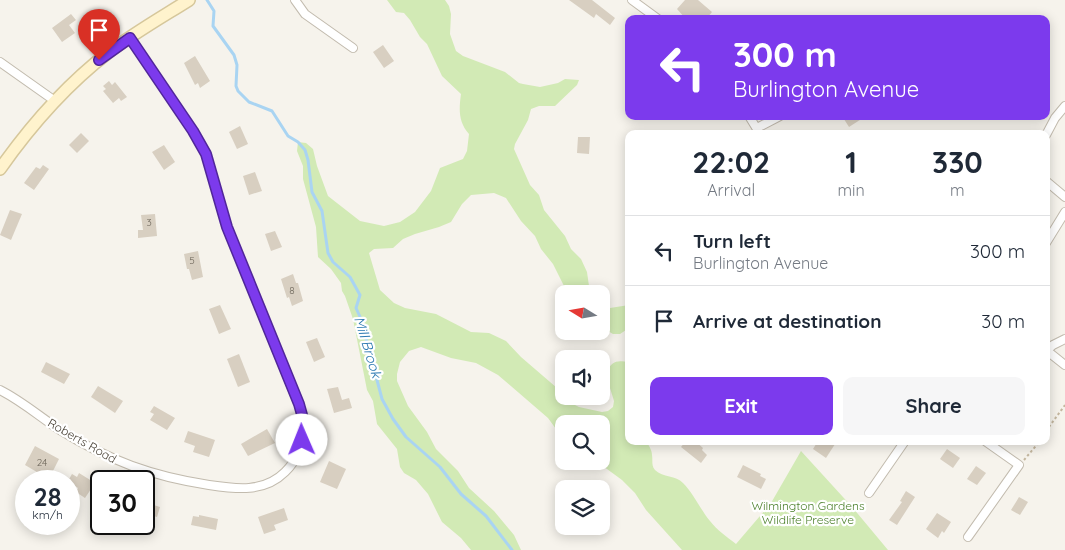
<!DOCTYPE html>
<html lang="en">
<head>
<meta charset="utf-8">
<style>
	:root { --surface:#fff; --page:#f6f6f7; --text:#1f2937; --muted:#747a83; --line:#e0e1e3; --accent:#7c3aed }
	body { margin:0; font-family:Quicksand,sans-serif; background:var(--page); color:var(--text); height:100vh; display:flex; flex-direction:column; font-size:19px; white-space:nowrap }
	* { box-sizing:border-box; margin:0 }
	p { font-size:16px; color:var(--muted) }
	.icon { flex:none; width:28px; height:28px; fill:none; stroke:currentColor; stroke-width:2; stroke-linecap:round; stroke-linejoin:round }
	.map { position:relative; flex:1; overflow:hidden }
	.drawer { position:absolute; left:625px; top:130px; width:425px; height:315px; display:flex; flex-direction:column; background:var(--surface); border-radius:10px; box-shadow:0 2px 12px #0003 }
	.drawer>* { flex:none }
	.top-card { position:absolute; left:625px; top:15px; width:425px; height:105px; border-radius:10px; box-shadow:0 2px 12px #0003; background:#7c3aed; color:#fff; overflow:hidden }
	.needle { width:32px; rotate:281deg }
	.buttons { position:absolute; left:555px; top:285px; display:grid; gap:10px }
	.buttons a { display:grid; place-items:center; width:55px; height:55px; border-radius:10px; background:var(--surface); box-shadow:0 2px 12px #0003; font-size:25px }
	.speed { position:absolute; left:15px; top:470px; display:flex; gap:10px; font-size:25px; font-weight:700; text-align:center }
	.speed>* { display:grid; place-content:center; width:65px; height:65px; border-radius:50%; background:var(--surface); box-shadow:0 2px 12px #0003; line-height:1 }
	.speed small { font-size:12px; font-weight:400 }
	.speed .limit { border:2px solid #111; border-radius:8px; background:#fff; color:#111 }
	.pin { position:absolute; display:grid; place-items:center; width:42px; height:42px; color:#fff; margin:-51px -21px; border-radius:50% 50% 50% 0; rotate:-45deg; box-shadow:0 0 5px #0007 }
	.pin .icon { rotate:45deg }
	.me { position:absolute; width:55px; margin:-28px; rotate:359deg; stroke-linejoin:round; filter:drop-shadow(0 0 4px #0008) }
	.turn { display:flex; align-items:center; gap:18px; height:105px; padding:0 25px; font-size:22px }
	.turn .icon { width:65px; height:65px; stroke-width:2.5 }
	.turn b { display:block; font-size:35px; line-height:42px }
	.eta { display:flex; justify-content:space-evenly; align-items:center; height:85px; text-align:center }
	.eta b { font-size:30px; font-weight:800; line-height:35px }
	.primary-button { display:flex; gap:10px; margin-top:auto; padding:10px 25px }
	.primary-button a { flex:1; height:58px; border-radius:10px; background:var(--accent); color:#fff; font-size:20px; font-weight:800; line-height:58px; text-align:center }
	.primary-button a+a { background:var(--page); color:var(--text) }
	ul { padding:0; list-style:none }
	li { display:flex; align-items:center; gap:15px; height:70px; padding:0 25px; border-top:1px solid var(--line) }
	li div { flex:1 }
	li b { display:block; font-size:19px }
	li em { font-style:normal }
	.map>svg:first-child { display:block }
</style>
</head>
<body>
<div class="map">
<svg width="1065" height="550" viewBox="0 0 1065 550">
	<rect width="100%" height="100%" fill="#f6f3ec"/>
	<g fill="#d2eab5">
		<path d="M387,0H445L449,6L451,14L450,34L456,51L463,56L505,72L519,83L523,84L540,87L558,83L565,79L579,80L577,85L555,106H539L531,109L528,120L515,144L514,149L530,185L539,195L544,210L565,236L571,249L581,259L587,272L589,286L593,294H568L553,264L541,249L535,236L521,221L506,198L494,193L471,195L462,204L451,222L439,227L415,234L403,239L393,248L374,249L369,253L380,290L394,303L405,308L436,314L471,332L489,333L506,341L521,357L564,394V396H566L573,404L579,407L602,412L608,411L613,407L614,401L605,372C614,361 615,360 629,362V441H646C649,446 652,450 652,455C653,461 651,465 655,470C663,478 676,475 683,483C694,494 700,509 710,521C717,530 727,537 736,544L771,503L801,451L853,508L888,550H682L646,510L635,493L622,480L596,461H601V424H564V440L548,418L498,375L476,363L451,358L421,347L409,351L400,362L397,374V381L408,406L427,432L436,449L458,471L469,488L494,511L514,535L521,550H471L461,538L442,522L428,494L416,480L404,473L400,467L397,449L377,424L373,401L367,390L353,319L345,296L342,291L341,283L331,269L318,257L316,227L303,179V166L297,151L298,142L306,143L313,149L317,166L328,196L360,221L384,226L400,222L415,212L431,191L440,168L463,159L467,151L469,134C458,122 459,109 461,94L442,76L427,44L420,37L410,20L404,13L396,12Z"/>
		<path d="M601,303L610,308L629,305V328L620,334H613L601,327Z"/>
	</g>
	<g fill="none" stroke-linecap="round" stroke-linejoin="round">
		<path stroke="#a9d4f2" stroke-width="3" d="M207,0L214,11L213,26L234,55L237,65L236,86L238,91L249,102L272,111L288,136L298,142L305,150L308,160L312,192L322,211L328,253L333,262L350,277L360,295L356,308L361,319L382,399L393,419L406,437L440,467L461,494L486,516L512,550"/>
	</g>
	<g fill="#d8cfc1">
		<path d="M569,0H592L615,18L610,25L596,14L594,18Z"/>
		<path d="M685,0H698L712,12L706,19H701L697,15L694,19H686L677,9Z"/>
		<path d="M71,14L76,20L69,25L75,33L62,42L52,28Z"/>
		<path d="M383,45L394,61L384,68L373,52Z"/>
		<path d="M195,56L210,81L200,88L198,83L195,85L184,63Z"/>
		<path d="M109,81L112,85L115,82L127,97L121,101L119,98L113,103L103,91L106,89L103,86Z"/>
		<path d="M842,116H866L849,127Z"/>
		<path d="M240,126L248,144L237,149L229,132Z"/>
		<path d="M81,133L89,141L77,153L69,145Z"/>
		<path d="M578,137H590L589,154L577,153Z"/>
		<path d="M164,145L175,162L164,170L152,152Z"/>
		<path d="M43,165L49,169L34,190L24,183L36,167L40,169Z"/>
		<path d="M255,172L262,191L249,195L243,176Z"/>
		<path d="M10,210L22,214L11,240L0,235Z"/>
		<path d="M155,214L157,236L138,238V230H143L141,215Z"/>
		<path d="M275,231L282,247L271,251L265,234Z"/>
		<path d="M198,251L203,277L192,280L189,269H187L184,254Z"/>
		<path d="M293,274L296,283H298L303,301L292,306L289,297L287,298L281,279Z"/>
		<path d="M220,305L231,329L219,334L209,309Z"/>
		<path d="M317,338L325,357L314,362L306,342Z"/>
		<path d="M239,354L250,382L238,387L227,359Z"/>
		<path d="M46,362L70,374L64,384L41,372Z"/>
		<path d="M98,386L123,401L115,413L91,397Z"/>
		<path d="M338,387L342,400L349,398L352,408L334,413L327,389Z"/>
		<path d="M154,406L175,418L167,430L150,420L154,414L150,412Z"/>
		<path d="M267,429L275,443L248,456L241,444Z"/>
		<path d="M188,431L215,440L209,457L193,452L195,446L184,442Z"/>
		<path d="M686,441H695L703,448L702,450L707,455L701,463L681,447Z"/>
		<path d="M818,441H837L826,458L813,449Z"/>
		<path d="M35,446L59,459L51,475L46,472L42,475L25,465Z"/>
		<path d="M947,449L960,458L953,468L940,459Z"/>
		<path d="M329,461L346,469L337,489L320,482Z"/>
		<path d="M743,465L761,474L760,476L766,479L761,489L737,477Z"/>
		<path d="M976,466L986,473L977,485L967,479Z"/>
		<path d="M79,473L95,483L85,498L76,492L78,488L68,481L72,474L77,477Z"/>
		<path d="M906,491L915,497L897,525L889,520L902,502L900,501Z"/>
		<path d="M1019,497L1028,502L1020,515L1011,510Z"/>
		<path d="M144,502L160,507L157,517L144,513Z"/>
		<path d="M284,508L288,520L274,525L276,530L264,534L258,517Z"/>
		<path d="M937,513L951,522L944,533L942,531L938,538L926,529Z"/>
		<path d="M199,515L218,519L216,530L191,525L193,516L199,517Z"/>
	</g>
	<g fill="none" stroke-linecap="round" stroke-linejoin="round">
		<defs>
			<g id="minor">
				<path d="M295,0L305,14L353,48"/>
				<path d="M632,0L658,19"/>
				<path d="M0,62L55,101"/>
				<path d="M749,116L760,134"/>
				<path d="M757,128L780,116"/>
				<path d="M1046,135L1055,118L1065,106"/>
				<path d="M1046,181L1065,197"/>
				<path d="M1046,243L1065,212"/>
				<path d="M1046,350L1065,365"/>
				<path d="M1047,350L1053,345L1065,339"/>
				<path d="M0,390C22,401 40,417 60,430C110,461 151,476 209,485C236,489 264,493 285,472C301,456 306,435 302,413L227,227L206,154L193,131L130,38"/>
				<path d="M869,493L905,441"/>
				<path d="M968,537L1019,465L985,441"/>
			</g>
			<path id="secondary" d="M0,169C31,125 66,85 109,52C134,33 162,17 189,0"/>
		</defs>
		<use href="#minor" stroke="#c2bbae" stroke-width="10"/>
		<use href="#secondary" stroke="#d6c79b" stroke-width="14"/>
		<g stroke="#c4b79f" stroke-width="2" stroke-dasharray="2.5 2.5" stroke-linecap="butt">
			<path d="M1046,431L1065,405"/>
			<path d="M1024,460L1040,441"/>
		</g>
		<use href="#minor" stroke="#fff" stroke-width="8"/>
		<use href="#secondary" stroke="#fff3cd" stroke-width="11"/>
	</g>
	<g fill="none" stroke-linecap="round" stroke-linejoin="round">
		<defs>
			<path id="route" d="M99,60L130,38L193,131L206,154L227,227L299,404L304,422L302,440"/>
		</defs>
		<use href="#route" stroke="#51269a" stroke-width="12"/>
		<use href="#route" stroke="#7c3aed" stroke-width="9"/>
	</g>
	<g text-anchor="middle" stroke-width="4.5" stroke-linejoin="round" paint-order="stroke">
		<g font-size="10" fill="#6e675b">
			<text x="149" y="226">3</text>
			<text x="192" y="264">5</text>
			<text x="292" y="294">8</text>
			<text x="42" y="466">24</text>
		</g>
		<g font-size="12" fill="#4b4439" stroke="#fff">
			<text transform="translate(82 441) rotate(30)" y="4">Roberts Road</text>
		</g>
		<g font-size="12" fill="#4a7f2a" stroke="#fff">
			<text x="808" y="510">Wilmington Gardens<tspan x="808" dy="14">Wildlife Preserve</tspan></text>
		</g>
		<g font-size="14" font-style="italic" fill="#2e7ab2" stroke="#fff">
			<text transform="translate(368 347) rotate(73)" y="5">Mill Brook</text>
		</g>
	</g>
</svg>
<div class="buttons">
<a><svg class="needle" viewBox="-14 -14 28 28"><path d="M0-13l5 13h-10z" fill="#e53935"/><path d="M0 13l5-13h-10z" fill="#747a83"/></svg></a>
<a><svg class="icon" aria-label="sound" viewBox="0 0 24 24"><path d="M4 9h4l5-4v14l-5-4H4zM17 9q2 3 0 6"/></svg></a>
<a><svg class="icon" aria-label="search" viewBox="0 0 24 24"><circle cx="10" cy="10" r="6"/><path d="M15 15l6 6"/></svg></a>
<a><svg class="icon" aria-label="layers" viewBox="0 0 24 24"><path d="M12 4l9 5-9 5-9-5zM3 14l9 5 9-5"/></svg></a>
</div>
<div class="speed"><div>28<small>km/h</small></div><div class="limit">30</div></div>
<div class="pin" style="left:99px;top:60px;background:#d93025"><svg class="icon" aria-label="arrive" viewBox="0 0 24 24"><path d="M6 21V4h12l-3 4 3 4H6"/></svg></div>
<svg class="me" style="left:302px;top:440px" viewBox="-20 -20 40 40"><circle r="19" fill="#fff"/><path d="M0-13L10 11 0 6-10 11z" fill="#7c3aed"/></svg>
<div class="top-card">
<div class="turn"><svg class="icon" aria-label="left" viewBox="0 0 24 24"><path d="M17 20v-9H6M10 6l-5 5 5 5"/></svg><div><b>300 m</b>Burlington Avenue</div></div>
</div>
<section class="drawer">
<div class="eta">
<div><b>22:02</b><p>Arrival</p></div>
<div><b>1</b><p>min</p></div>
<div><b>330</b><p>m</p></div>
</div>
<ul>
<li><svg class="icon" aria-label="left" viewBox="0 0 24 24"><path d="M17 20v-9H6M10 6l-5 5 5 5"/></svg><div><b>Turn left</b><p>Burlington Avenue</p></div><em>300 m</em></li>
<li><svg class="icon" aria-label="arrive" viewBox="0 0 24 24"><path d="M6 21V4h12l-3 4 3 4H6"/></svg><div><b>Arrive at destination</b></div><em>30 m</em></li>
</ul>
<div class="primary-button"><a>Exit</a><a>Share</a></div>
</section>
</div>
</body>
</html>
